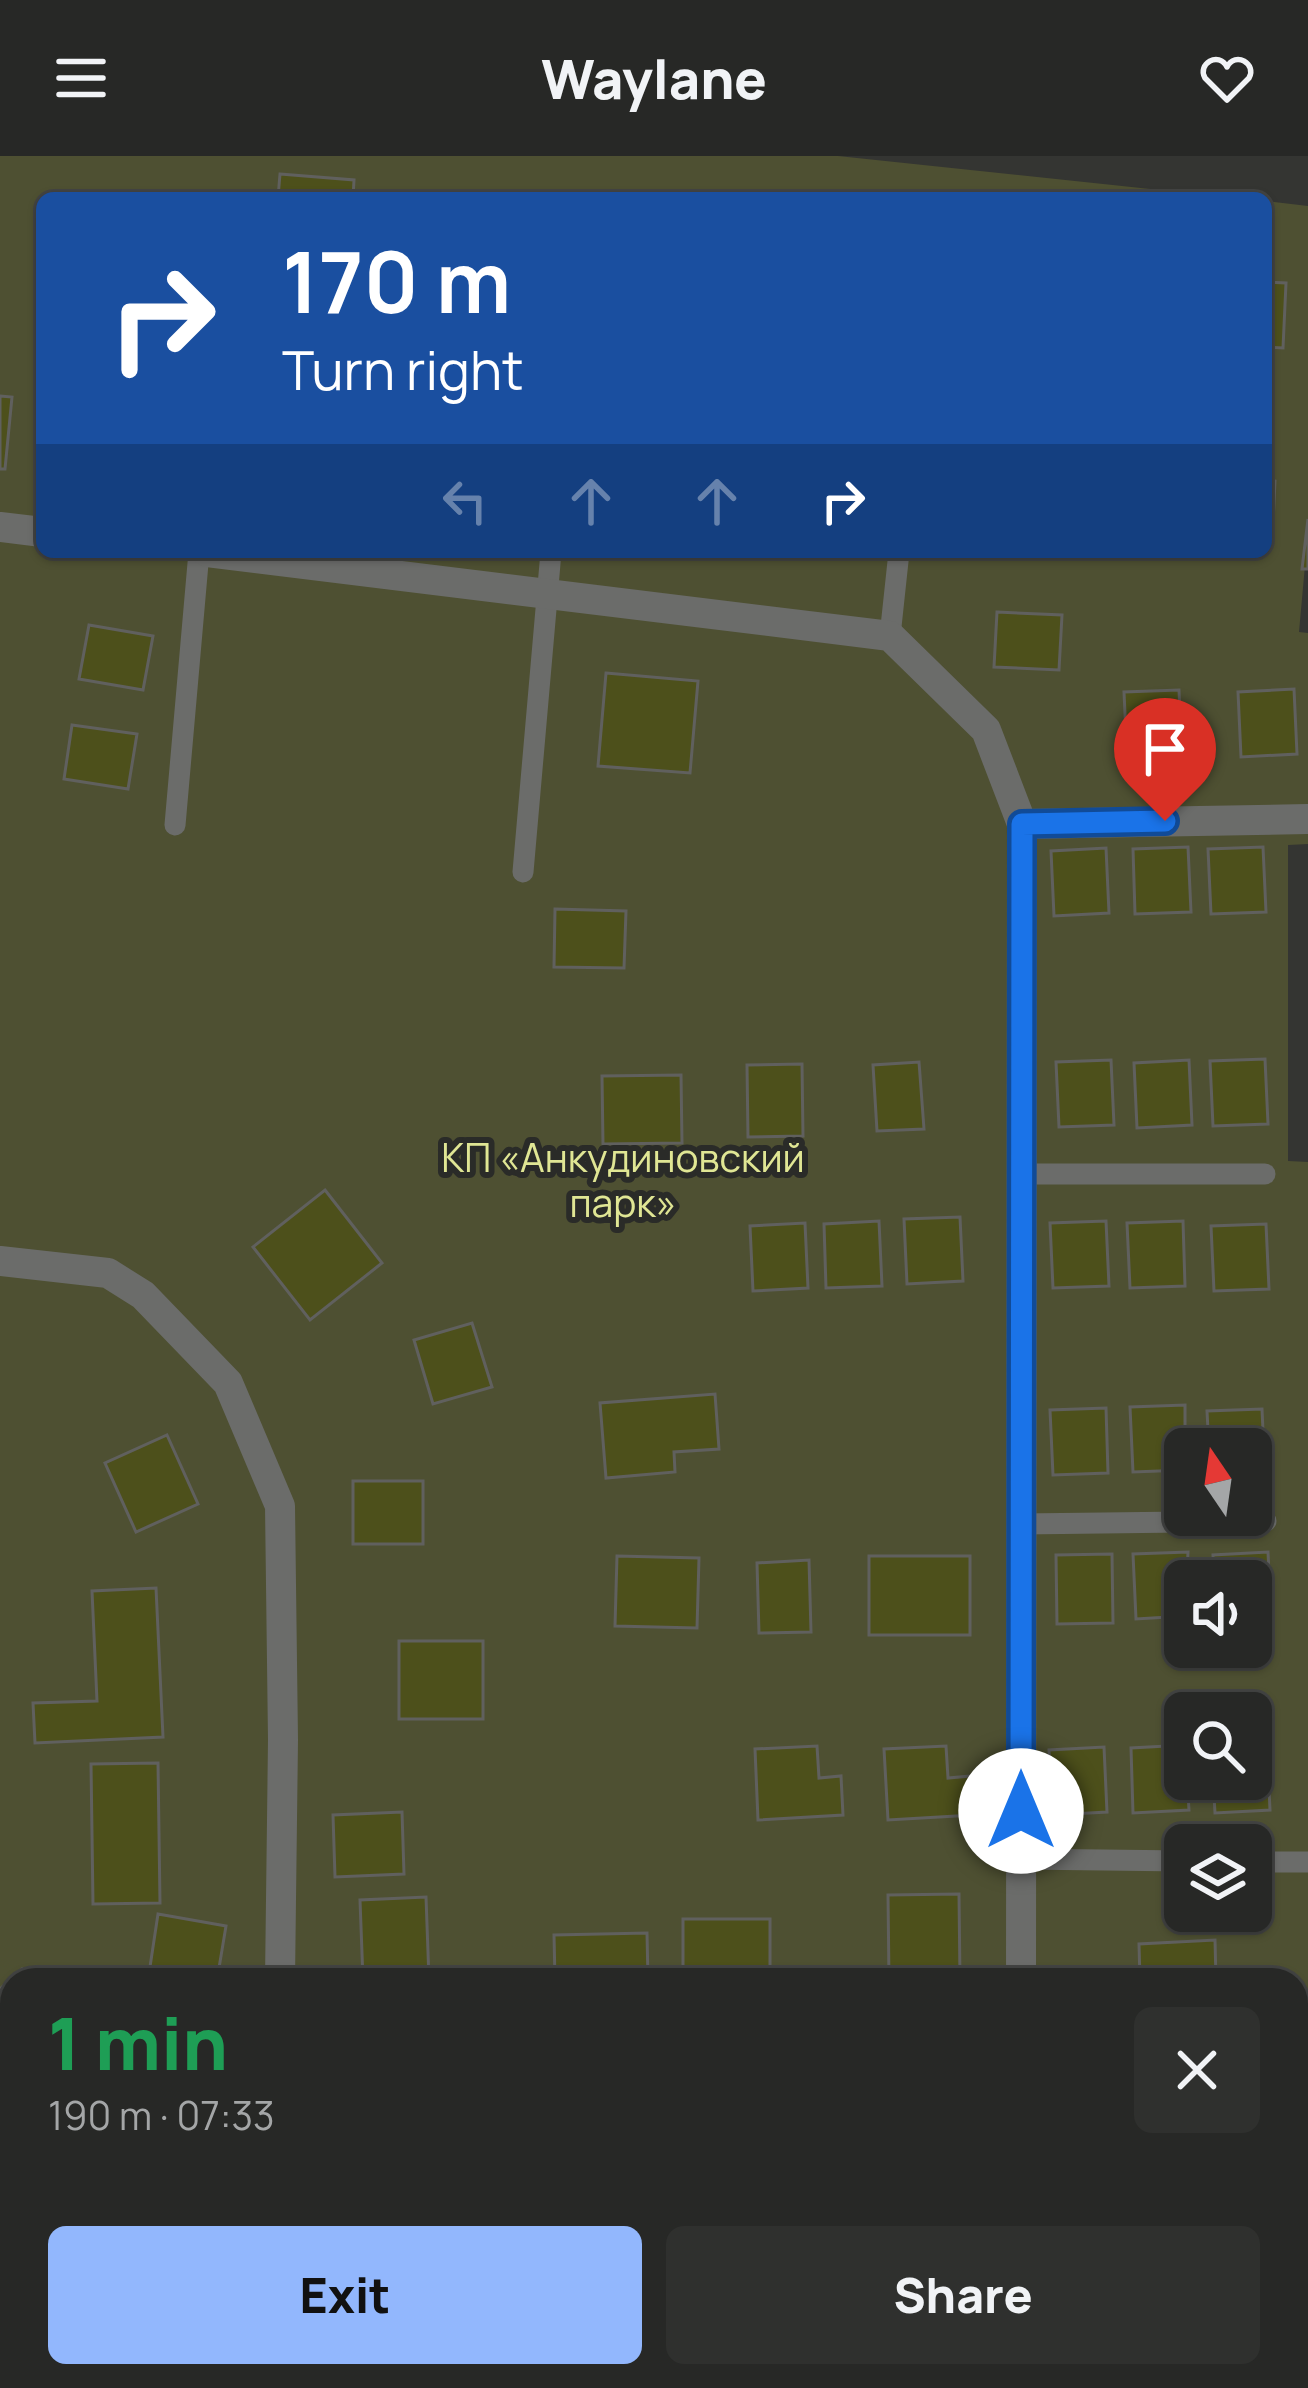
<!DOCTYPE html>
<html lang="en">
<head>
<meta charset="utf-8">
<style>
	:root { --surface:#272826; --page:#2f302e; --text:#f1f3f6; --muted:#a4a6a7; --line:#434443; --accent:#92b7fd }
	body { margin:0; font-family:Manrope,sans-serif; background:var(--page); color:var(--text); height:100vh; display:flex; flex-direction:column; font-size:45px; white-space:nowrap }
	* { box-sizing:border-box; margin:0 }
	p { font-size:39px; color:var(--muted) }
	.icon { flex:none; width:66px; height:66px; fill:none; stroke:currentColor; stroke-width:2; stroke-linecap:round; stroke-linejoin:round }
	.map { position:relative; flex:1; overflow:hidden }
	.drawer { position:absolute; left:0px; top:1812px; width:1308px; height:420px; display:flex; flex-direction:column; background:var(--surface); border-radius:36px 36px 0 0; box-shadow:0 3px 9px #0004,0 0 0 3px var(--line) }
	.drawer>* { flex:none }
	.banner { position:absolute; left:36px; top:36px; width:1236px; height:366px; border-radius:18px; box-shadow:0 3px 9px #0004,0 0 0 3px var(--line); background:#1a4fa0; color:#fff; overflow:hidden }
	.needle { width:78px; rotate:347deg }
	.buttons { position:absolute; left:1164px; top:1272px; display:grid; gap:24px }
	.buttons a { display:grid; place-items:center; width:108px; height:108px; border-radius:18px; background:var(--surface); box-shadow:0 3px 9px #0004,0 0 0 3px var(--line); font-size:60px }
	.pin { position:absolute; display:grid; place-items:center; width:102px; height:102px; color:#fff; margin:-123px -51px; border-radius:50% 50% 50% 0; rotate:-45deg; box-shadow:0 0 12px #0007 }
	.pin .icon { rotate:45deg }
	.me { position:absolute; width:132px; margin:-66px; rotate:0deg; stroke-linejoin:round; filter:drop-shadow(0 0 9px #0008) }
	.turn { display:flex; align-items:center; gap:42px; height:252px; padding:0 48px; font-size:54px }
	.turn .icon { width:156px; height:156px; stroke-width:2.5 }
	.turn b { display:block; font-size:84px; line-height:102px }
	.lanes { display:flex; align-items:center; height:114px; padding:0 48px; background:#0003; justify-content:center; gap:60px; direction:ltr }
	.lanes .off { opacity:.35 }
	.round { display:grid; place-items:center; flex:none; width:126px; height:126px; border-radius:18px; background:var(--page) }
	.head { display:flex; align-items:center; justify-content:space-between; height:204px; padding:0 48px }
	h1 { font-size:72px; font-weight:800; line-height:90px; color:#1e9e55 }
	.action { display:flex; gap:24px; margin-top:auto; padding:24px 48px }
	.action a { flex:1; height:138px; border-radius:18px; background:var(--accent); color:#111; font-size:48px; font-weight:800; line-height:138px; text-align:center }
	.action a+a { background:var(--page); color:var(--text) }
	header { display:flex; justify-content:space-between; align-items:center; height:156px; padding:0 48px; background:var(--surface); font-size:54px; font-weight:800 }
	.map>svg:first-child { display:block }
</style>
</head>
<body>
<header><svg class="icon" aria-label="menu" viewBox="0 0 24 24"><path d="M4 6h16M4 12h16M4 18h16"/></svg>Waylane<svg class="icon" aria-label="heart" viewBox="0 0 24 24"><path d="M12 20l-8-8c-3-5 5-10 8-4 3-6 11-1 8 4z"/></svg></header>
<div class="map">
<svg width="1308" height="2232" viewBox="0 0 1308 2232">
	<rect width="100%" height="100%" fill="#343532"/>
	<path fill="#4e5032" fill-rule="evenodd" d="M0,0H838L1235,42H42V396H1266V45L1308,50V376L1299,476L1308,477V688L1288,689V1005L1308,1006V2232H0ZM1185,1293H1251V1359H1185ZM1185,1425H1251V1491H1185ZM1185,1557H1251V1623H1185ZM1185,1689H1251V1755H1185ZM12,1824H1296V2220H12Z"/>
	<g fill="#4d501b" stroke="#60605e" stroke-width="3">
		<path d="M280,18L354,24L353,42H278Z"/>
		<path d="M1266,126L1286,127L1283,192L1266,191Z"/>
		<path d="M0,240L12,241L5,313H0Z"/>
		<path d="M1266,324L1275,325L1272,389H1266Z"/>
		<path d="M1308,363V413H1302Z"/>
		<path d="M997,456L1062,459L1059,514L994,511Z"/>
		<path d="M89,469L153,480L143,534L79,523Z"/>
		<path d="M606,517L698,525L690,617L598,610Z"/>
		<path d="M1294,533L1297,598L1241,601L1238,536Z"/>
		<path d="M1179,534L1182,599L1127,601L1124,536Z"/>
		<path d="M72,569L137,578L128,633L64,623Z"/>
		<path d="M1188,691L1191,756L1135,758L1133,693Z"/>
		<path d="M1263,691L1266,756L1211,758L1208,693Z"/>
		<path d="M1106,692L1109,757L1054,760L1051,695Z"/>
		<path d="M555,753L626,755L624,812L554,811Z"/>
		<path d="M1265,903L1268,968L1213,970L1210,905Z"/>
		<path d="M1111,904L1114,969L1059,971L1056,906Z"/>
		<path d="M1189,904L1192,969L1137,972L1134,907Z"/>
		<path d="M919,906L924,973L877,975L873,909Z"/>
		<path d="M802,908L803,980L748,981L747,909Z"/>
		<path d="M681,919L682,987L603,988L602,920Z"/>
		<path d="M325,1034L382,1107L310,1164L253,1091Z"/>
		<path d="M960,1061L963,1125L907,1128L904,1063Z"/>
		<path d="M879,1065L882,1130L826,1132L824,1068Z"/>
		<path d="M1106,1065L1109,1130L1053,1132L1050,1067Z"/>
		<path d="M1183,1065L1185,1130L1130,1132L1127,1067Z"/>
		<path d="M805,1067L808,1132L753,1135L750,1070Z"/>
		<path d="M1266,1068L1269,1133L1214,1135L1211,1070Z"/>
		<path d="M472,1167L492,1231L433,1248L414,1184Z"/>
		<path d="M715,1238L719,1293L674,1296L675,1316L606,1322L600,1247Z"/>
		<path d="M1185,1249V1314L1133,1316L1130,1251Z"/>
		<path d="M1106,1252L1108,1317L1053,1319L1050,1254Z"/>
		<path d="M1262,1253L1265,1318L1251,1319V1293H1209L1207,1255Z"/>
		<path d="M167,1279L198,1348L136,1376L105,1307Z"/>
		<rect x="353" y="1325" width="70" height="63"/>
		<path d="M1188,1396L1185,1460L1136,1463L1133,1398Z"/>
		<path d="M1268,1396L1271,1461L1251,1462V1425H1214L1213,1399Z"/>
		<path d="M1112,1398L1113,1467L1057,1468L1056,1399Z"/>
		<path d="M617,1400L699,1402L697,1472L615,1470Z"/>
		<rect x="869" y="1400" width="101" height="79"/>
		<path d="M809,1404L811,1476L759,1477L757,1407Z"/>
		<path d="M156,1432L163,1581L35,1587L33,1547L97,1545L92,1435Z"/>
		<rect x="399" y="1485" width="84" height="78"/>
		<path d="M1185,1589L1189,1654L1133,1657L1131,1592Z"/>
		<path d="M817,1590L819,1622L841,1620L843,1659L758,1664L755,1593Z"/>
		<path d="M946,1590L948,1622L971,1620L973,1659L888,1664L884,1593Z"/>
		<path d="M1267,1590L1270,1654L1215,1657L1213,1623H1251V1591Z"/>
		<path d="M1104,1591L1107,1656L1052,1659L1049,1594Z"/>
		<path d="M158,1607L160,1747L93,1748L91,1608Z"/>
		<path d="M402,1656L404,1718L335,1721L333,1659Z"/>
		<path d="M959,1738L960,1824H889L888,1739Z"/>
		<path d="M426,1741L429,1824H363L360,1744Z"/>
		<path d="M158,1758L226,1770L217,1824H148Z"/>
		<rect x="683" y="1763" width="87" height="61"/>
		<path d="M647,1777L648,1824H555L554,1779Z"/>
		<path d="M1215,1784L1216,1824H1140L1139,1788Z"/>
		<path d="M22,1813L32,1824H12V1881L0,1891V1833Z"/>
		<path d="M653,2220H697L711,2232H634Z"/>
		<path d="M860,2220H933V2226L860,2228Z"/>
		<rect x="1083" y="2220" width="70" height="12"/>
	</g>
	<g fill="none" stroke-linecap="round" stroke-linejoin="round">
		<g stroke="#6b6c6a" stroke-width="21">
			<path d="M890,480L899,396"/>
			<path d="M175,669L199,396"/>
			<path d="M523,716L551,396"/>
			<path d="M1022,1018H1265"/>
			<path d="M1021,1368L1266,1365"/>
			<path d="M1021,1703L1185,1705"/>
			<path d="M1251,1706H1308"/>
			<path d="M1296,2121H1308"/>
		</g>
		<g stroke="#6b6c6a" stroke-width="30">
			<path d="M0,371L42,376"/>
			<path d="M207,396L890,480L986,574L1022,668L1021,1824"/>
			<path d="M1022,668L1308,663"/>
			<path d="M0,1105L108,1117L143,1139L228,1227L280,1350L283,1584L280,1824"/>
			<path d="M1296,1899L1308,1898"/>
			<path d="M7,2186L12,2181"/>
			<path d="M1022,2220V2232"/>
		</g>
	</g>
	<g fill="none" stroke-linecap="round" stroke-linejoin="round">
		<defs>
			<path id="route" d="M1021,1655L1022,668L1165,665"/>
		</defs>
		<use href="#route" stroke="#114b97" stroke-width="30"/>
		<use href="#route" stroke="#1a73e8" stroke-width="21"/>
	</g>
	<g text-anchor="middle" stroke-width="12" stroke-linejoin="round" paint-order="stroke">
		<g font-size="39" fill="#e0e694" stroke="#2a2b28">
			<text x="623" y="1016">КП «Анкудиновский<tspan x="623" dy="45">парк»</tspan></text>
		</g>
	</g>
</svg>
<div class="buttons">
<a><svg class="needle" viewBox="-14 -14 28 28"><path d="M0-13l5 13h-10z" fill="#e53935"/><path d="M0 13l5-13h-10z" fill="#a4a6a7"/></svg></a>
<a><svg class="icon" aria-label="sound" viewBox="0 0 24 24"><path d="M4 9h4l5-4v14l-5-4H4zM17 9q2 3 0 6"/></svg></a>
<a><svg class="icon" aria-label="search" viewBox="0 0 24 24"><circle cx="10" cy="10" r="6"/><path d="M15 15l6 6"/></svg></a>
<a><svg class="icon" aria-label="layers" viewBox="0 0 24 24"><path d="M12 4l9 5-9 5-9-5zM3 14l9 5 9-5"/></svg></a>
</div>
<div class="pin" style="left:1165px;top:665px;background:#d93025"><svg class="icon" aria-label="arrive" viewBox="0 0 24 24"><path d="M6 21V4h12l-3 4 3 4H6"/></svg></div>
<svg class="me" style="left:1021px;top:1655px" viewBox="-20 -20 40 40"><circle r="19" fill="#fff"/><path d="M0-13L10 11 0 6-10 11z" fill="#1a73e8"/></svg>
<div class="banner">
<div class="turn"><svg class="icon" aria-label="right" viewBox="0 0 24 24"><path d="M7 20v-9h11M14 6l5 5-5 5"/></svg><div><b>170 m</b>Turn right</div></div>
<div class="lanes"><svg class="icon off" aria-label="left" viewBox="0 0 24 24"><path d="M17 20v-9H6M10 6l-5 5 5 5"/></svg><svg class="icon off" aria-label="ahead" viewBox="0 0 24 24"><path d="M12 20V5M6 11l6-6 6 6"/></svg><svg class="icon off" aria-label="ahead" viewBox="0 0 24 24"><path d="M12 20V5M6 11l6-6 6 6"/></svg><svg class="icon" aria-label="right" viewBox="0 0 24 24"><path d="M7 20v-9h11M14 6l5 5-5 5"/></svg></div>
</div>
<section class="drawer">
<div class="head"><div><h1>1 min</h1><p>190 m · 07:33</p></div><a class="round"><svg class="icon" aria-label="close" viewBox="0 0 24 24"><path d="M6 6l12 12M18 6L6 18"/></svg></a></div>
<div class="action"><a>Exit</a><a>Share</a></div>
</section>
</div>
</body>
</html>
